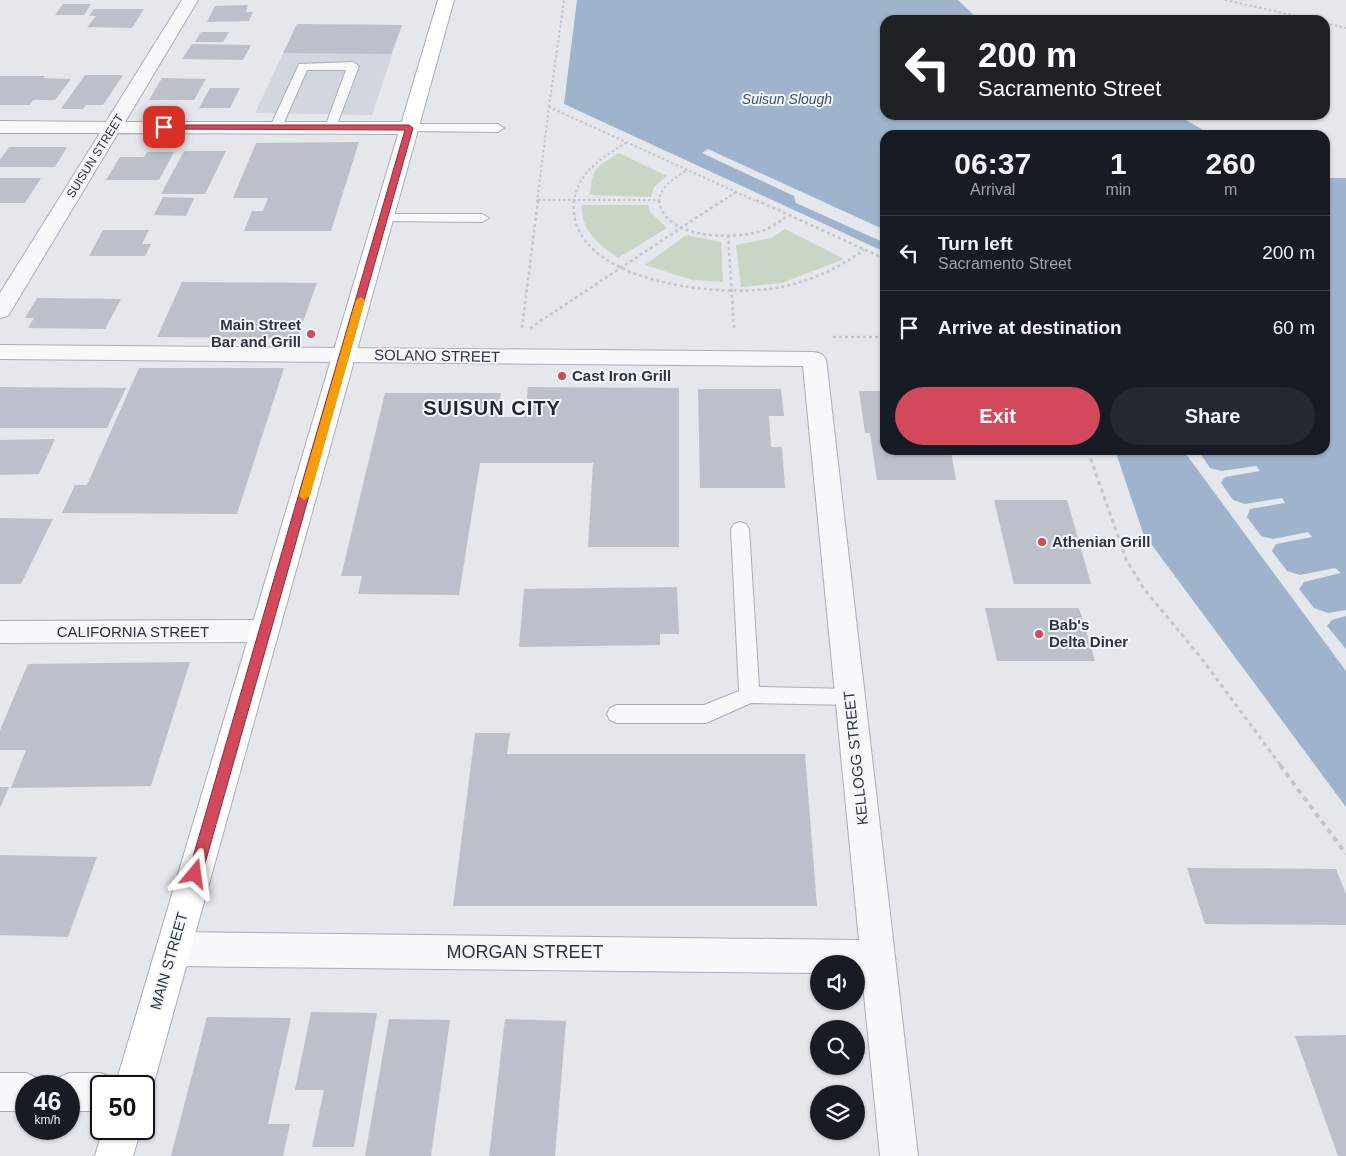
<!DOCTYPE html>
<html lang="en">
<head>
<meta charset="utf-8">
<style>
	:root { --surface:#171b24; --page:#242831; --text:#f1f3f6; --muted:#9ea1a6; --line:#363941; --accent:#d1495b }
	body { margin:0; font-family:Arial,sans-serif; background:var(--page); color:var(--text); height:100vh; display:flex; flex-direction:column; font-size:19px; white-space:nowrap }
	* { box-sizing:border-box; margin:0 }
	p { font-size:16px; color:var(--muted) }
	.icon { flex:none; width:28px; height:28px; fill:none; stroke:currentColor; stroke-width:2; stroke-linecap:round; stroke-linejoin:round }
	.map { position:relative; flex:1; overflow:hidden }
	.panel { position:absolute; left:880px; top:130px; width:450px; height:325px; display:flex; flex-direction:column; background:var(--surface); border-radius:15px; box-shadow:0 1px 4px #0004 }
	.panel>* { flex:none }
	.top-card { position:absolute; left:880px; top:15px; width:450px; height:105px; border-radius:15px; box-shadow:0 1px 4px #0004; background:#202124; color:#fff; overflow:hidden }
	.fabs { position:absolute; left:810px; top:955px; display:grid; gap:10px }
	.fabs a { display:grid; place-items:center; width:55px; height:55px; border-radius:50%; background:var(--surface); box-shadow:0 1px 4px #0004; font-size:25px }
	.speed { position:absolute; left:15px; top:1075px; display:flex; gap:10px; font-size:25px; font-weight:700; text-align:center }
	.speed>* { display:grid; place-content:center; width:65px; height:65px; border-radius:50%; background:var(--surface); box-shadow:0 1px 4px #0004; line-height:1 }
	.speed small { font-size:12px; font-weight:400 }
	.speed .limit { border:2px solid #111; border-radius:8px; background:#fff; color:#111 }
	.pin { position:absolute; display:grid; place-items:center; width:42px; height:42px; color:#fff; margin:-21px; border-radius:10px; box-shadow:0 2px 8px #0006 }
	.me { position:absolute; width:55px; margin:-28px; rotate:16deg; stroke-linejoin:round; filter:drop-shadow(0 0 4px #0008) }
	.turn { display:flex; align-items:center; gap:18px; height:105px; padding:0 15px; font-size:22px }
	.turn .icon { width:65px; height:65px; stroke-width:2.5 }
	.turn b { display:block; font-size:35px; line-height:42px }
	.eta { display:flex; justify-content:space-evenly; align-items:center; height:85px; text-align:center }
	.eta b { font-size:30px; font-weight:700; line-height:35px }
	.primary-button { display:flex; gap:10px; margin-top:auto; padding:10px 15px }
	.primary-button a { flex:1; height:58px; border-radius:30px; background:var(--accent); color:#fff; font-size:20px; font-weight:700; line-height:58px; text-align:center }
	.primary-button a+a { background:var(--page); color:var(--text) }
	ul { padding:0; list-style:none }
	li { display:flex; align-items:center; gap:15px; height:75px; padding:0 15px; border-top:1px solid var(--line) }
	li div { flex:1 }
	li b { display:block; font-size:19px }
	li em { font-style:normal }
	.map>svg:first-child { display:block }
</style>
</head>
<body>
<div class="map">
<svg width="1346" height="1156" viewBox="0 0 1346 1156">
	<rect width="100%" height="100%" fill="#e4e7ec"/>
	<path fill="#d2d6de" d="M297,24L402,25L372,115L255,113Z"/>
	<g fill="#c9d6c5">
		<path d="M619,153L667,176L654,187L651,197L590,195C592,167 597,167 619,153Z"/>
		<path d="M582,205H648L650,212L667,228L618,258C599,244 581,232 582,205Z"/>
		<path d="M785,229L844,259L782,283L741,287L736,245L771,238Z"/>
		<path d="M686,235L721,242L723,282L692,280L645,265Z"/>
	</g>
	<g fill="#9fb4cc">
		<path d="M577,0H958L979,20H885V115H1177L1212,135H885V252L564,104Z"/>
		<path d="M1325,178H1346V807L1143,533L1115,450H1325Z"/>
	</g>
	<g fill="#e4e7ec">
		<path d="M708,149L885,230V243L796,203L794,196L702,153Z"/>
		<path d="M1183,450H1198L1210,468L1221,471L1256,466L1260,471L1225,477L1221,483L1233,500L1245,504L1282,498L1285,503L1250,509L1247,517L1261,536L1273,539L1308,532L1312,537L1276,544L1272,551L1287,571L1300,575L1335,568L1341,573L1304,582L1299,589L1314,608L1328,613L1346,610V616L1332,620L1327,626L1346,649V671Z"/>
	</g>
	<g fill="#bbc0ca">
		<path d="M63,4H91L84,15H55Z"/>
		<path d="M248,5L246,12H253L249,21L207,22L215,6Z"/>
		<path d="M94,9H144L132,28L87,27L96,16H89Z"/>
		<path d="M297,24L402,25L391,54L283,53Z"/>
		<path d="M201,32H229L223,42H195Z"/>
		<path d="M192,44L251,45L243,60L182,59Z"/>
		<path d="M85,75H123L103,105H86L83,109H61Z"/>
		<path d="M0,76H45L43,78L71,79L55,100H33L30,105H0Z"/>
		<path d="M162,78L206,79L194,100H149Z"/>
		<path d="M210,88H240L230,108H199Z"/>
		<path d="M359,142L331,231H244L252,211H263L268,198H233L256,143Z"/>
		<path d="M9,147H67L55,167H0V160Z"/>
		<path d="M184,151H226L205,194H161Z"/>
		<path d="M147,152H174L159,180H106L120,157H144Z"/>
		<path d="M0,178H41L25,203H0Z"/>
		<path d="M163,197L194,198L186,216L154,215Z"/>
		<path d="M103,230H149L142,244H151L145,256H89Z"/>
		<path d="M182,282L317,283L297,338L157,337Z"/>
		<path d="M37,298L121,299L105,329L28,328L34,318H25Z"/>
		<path d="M139,368H284L237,514L62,513L75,485H87Z"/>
		<path d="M0,387L126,388L107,428H0Z"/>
		<path d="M528,387L679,388V547H588L593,463H480L459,595L358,594L362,576H341L385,393H501L497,417H525Z"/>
		<path d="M698,389H781L784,416H769L771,447H782L785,488H700Z"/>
		<path d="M859,391H885V450L951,452L956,480H877L870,433H865Z"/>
		<path d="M55,439L39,474L0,475V440Z"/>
		<path d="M994,500H1067L1091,584H1014Z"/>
		<path d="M0,518L53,519L21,584H0Z"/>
		<path d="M677,587L679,634H660V645L519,647L524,589Z"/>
		<path d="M985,608H1079L1095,661H997Z"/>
		<path d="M190,662L151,786L11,788L26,750H0V730L28,664Z"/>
		<path d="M475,733H510L507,754H805L817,906H453Z"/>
		<path d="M0,787H9L0,808Z"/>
		<path d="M0,855L97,857L68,937L0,935Z"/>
		<path d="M1187,868L1336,869L1346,894V925L1205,924Z"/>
		<path d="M311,1012L377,1013L354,1147H312L324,1090H295Z"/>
		<path d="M207,1017L291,1018L268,1124H290L283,1156H171Z"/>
		<path d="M389,1019L450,1020L431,1156H365Z"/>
		<path d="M505,1019L566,1021L555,1156H489Z"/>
		<path d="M1346,1035V1156H1338L1295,1036Z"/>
	</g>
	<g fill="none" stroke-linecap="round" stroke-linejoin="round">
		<defs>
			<g id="lane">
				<path d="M353,62L359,66L335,130H327L325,127L346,70H307L282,127L276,131L272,130L270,127L299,64Z"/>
				<path d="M409,124H498L504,128L498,132L405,131L403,128Z"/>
				<path d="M384,214H482L489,218L482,222L379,221L377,218L379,215Z"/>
				<path d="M740,522L746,524L749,529L759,687L850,689L857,691L860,697L857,703L850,705L751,703L706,723H617L610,720L607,714L610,708L617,705H704L739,691L731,529L734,524Z"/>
			</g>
			<g id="street">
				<path d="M182,0H198L125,122H409L416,124L418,128L416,132L409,134L118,133L11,311L8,316L0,318V293L100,133H0V121L106,122Z"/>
				<path d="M0,345L814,352L822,354L826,359L918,1156H880L862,974H856V964H819V973L173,966L161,961L156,949L161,937L173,932L859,940L803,366L0,359Z"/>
				<path d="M265,620L275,623L279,631L275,639L265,642L0,643V621Z"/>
				<path d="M0,1073H26L39,1079L42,1086H26V1111H0Z"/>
				<path d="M69,1073H101L114,1079L117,1086H101V1111H69V1086H53L56,1079Z"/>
			</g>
			<g id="secondary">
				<path d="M438,0H454L153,1086L147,1099L144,1101V1086H115Z"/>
				<path d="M103,1129H141L133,1156H95Z"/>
			</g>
		</defs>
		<use href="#lane" stroke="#a9aeb7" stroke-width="2"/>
		<use href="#street" stroke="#a9aeb7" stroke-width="2"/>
		<use href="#secondary" stroke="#a9aeb7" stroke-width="2"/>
		<g stroke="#c2c5cb" stroke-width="2" stroke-dasharray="2.5 2.5" stroke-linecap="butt">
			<path d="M1225,0L1314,20"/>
			<path d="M1325,23L1346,28"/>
			<path d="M549,107L564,0"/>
			<path d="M538,200H658"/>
			<path d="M537,202L549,107L758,202"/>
			<path d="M574,202C577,173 604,156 627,142"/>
			<path d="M659,202C660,186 675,178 687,170"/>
			<path d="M721,202L736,192"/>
		</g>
		<g stroke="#c2c5cb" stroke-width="2.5" stroke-dasharray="3 3" stroke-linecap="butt">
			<path d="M574,200C565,284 725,299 781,287C812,281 838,268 864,250"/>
			<path d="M659,200C663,241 738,240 765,230C774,226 781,221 788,215"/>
			<path d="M756,200L885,259"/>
			<path d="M728,235L734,329"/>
			<path d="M522,328L538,200"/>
			<path d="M530,328L723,200"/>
			<path d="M833,337H885"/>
			<path d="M1088,450L1089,453"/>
		</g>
		<path stroke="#c2c5cb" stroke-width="3" stroke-dasharray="4 4" stroke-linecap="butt" d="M1088,451L1126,559L1144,589L1202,659L1281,766"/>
		<path stroke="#c2c5cb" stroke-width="4" stroke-dasharray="5 5" stroke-linecap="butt" d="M1280,765L1346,854"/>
		<use href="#lane" fill="#f7f8fa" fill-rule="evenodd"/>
		<use href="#street" fill="#f7f8fa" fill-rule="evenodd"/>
		<use href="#secondary" fill="#fff" fill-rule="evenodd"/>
	</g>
	<path fill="#d1495b" stroke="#882f3b" d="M162,125H409L413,128L202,874L200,878L195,880L190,878L188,874L405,130L164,129L162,128Z"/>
	<path fill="#f59e0b" d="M361,297L365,300L310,496L304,500L299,496L356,300Z"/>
	<g fill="#d1495b" stroke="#f4f6f9" stroke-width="2">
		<circle cx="311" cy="334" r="5"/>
		<circle cx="562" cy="376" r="5"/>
		<circle cx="1042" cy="542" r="5"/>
		<circle cx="1039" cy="634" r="5"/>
	</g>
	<g text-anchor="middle" stroke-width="4" stroke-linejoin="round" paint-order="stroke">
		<g font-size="12" fill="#2b3445" stroke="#f4f6f9">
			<text transform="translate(95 156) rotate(-58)" y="4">SUISUN STREET</text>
		</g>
		<g font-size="14" font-style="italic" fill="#34527a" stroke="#f4f6f9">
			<text x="787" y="104">Suisun Slough</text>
		</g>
		<g font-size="15" font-weight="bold" fill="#2b3445" stroke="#f4f6f9" text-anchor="start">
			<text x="301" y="330" text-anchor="end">Main Street<tspan x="301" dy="17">Bar and Grill</tspan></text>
			<text x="572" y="381">Cast Iron Grill</text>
			<text x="1052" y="547">Athenian Grill</text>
			<text x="1049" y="630">Bab's<tspan x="1049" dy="17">Delta Diner</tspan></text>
		</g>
		<g font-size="15" fill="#2b3445" stroke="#f4f6f9">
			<text transform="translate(437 356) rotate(1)" y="5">SOLANO STREET</text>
			<text x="133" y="637">CALIFORNIA STREET</text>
			<text transform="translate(856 758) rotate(-96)" y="5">KELLOGG STREET</text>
			<text transform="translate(169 961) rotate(-74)" y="5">MAIN STREET</text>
		</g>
		<g font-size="18" fill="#2b3445" stroke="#f4f6f9">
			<text x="525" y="958">MORGAN STREET</text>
		</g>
		<g font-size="20" font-weight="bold" letter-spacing="1" fill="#1d2536" stroke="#f4f6f9">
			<text x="492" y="415">SUISUN CITY</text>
		</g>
	</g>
</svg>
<div class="fabs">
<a><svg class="icon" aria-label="sound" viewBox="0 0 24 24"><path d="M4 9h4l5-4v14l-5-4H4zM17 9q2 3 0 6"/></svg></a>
<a><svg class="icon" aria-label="search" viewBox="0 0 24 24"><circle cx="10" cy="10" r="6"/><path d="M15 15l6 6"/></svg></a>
<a><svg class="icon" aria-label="layers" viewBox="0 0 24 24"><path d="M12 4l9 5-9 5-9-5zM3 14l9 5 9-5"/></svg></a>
</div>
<div class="speed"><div>46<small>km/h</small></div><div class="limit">50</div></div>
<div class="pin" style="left:164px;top:127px;background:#d93025"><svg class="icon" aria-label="arrive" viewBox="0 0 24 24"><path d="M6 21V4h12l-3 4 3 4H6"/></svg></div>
<svg class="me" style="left:195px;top:874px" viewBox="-20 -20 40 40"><path d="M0-17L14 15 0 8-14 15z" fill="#d1495b" stroke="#fff" stroke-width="4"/></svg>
<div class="top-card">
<div class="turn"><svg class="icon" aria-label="left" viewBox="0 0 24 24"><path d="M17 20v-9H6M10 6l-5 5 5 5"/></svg><div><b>200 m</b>Sacramento Street</div></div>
</div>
<section class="panel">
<div class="eta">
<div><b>06:37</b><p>Arrival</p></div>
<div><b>1</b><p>min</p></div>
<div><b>260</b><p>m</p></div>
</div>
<ul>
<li><svg class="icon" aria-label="left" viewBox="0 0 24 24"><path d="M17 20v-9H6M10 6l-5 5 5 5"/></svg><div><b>Turn left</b><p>Sacramento Street</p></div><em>200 m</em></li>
<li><svg class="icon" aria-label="arrive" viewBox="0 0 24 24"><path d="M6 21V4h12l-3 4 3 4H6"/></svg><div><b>Arrive at destination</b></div><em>60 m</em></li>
</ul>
<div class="primary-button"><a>Exit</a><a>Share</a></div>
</section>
</div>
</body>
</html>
